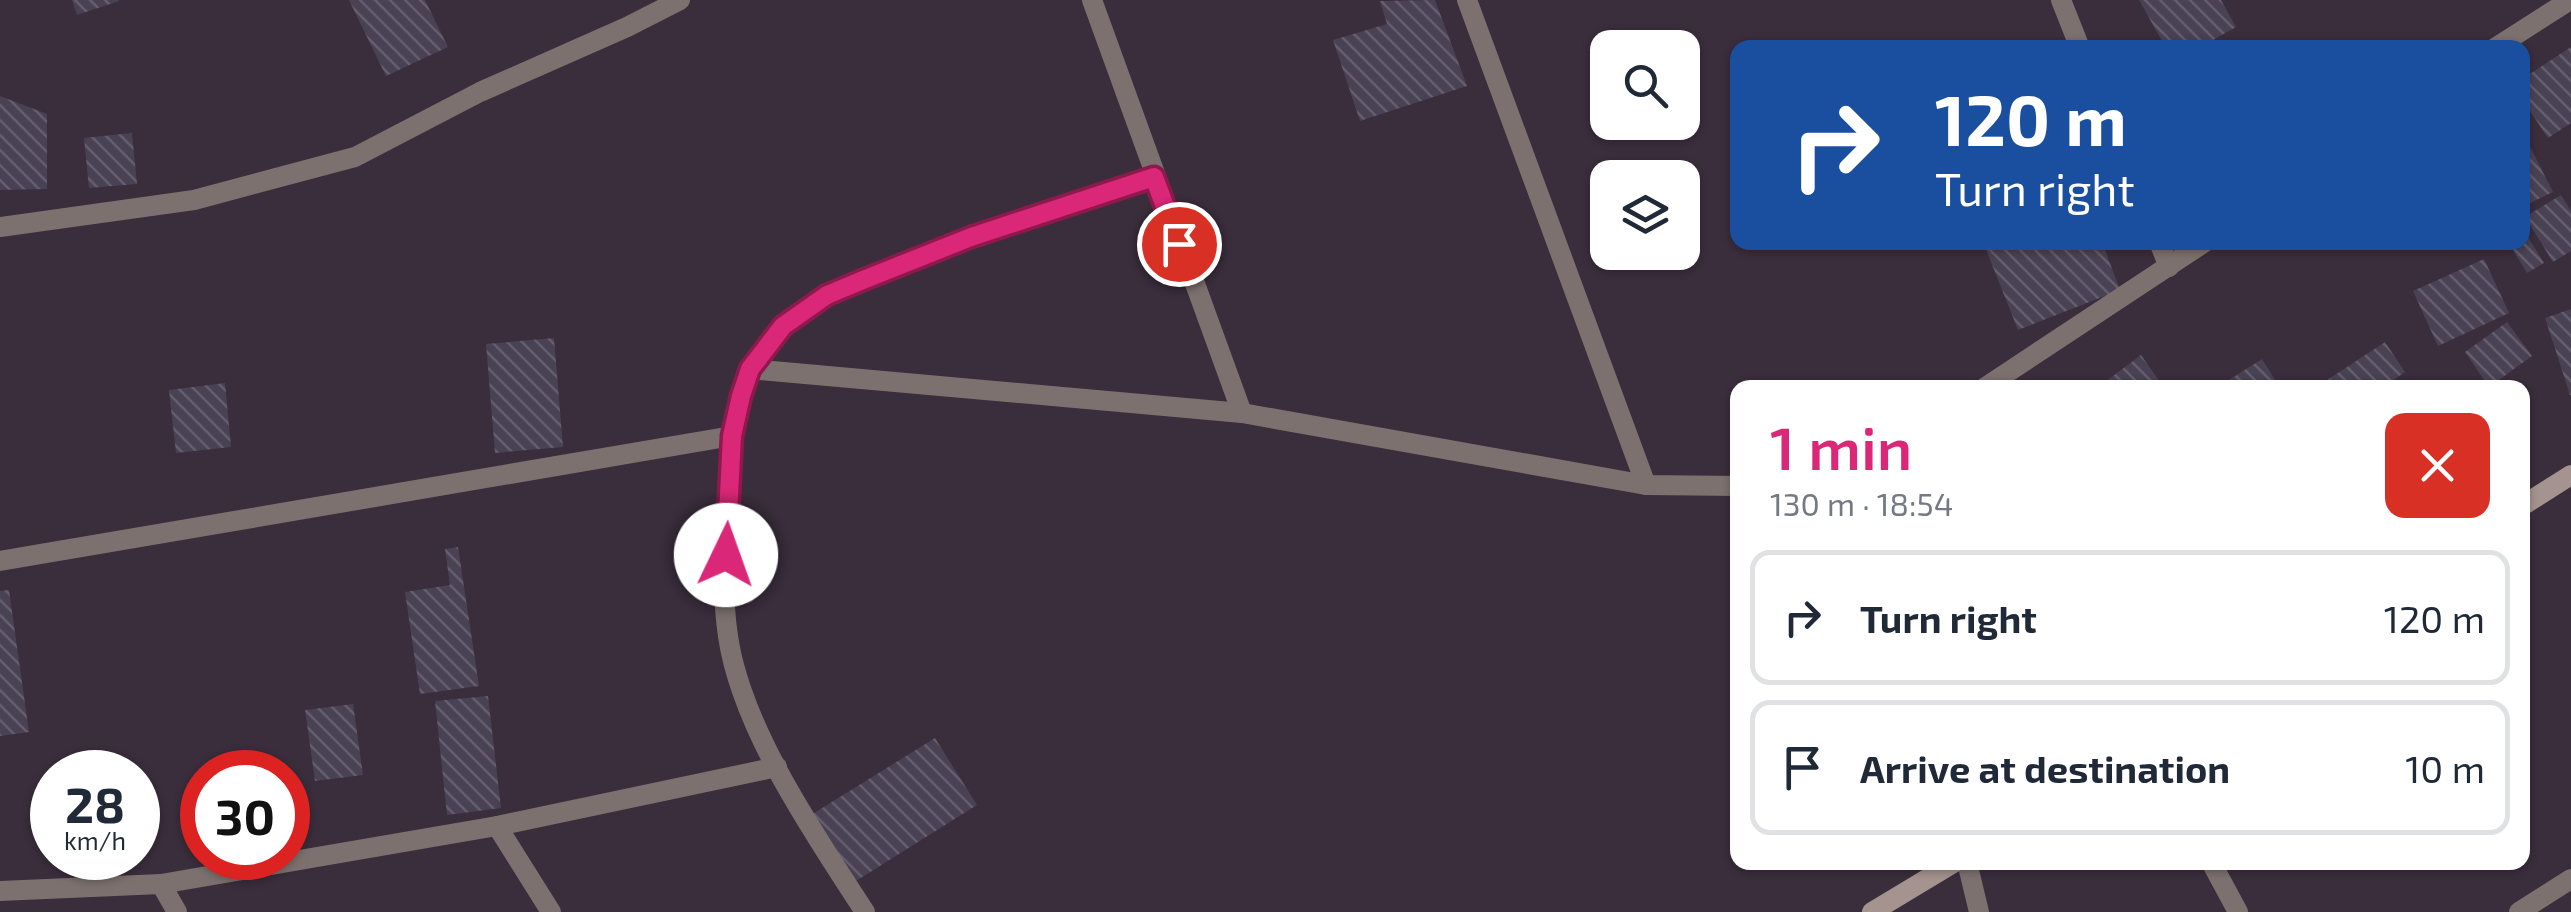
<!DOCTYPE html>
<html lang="en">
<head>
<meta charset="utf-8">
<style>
	:root { --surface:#fff; --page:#f2f2f3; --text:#1f2937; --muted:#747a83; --line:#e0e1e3; --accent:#db2777 }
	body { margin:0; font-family:"Exo 2",sans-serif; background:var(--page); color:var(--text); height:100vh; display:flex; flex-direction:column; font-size:38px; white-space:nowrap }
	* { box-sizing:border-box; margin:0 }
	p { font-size:32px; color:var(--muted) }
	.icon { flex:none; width:55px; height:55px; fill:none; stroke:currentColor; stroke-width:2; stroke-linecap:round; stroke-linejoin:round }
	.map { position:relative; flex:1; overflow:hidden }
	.details { position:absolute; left:1730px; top:380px; width:800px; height:490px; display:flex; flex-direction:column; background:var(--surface); border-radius:20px; box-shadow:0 2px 8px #0004 }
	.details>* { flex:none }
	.guide { position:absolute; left:1730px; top:40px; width:800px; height:210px; border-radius:20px; box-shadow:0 2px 8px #0004; background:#1a4fa0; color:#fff; overflow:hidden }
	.controls { position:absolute; left:1590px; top:30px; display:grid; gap:20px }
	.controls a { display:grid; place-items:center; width:110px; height:110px; border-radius:20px; background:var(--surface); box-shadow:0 2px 8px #0004; font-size:50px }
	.speed { position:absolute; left:30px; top:750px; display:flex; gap:20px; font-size:50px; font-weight:700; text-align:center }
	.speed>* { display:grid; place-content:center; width:130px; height:130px; border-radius:50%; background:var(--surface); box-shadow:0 2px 8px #0004; line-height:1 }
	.speed small { font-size:25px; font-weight:400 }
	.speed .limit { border:15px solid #d22; background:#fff; color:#111 }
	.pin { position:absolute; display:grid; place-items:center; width:85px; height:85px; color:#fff; margin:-42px; border:5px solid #fff; border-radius:50%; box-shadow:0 2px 10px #0007 }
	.me { position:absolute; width:110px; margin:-55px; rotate:3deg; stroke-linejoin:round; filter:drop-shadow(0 0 8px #0008) }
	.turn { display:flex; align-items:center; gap:35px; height:210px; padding:0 40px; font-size:45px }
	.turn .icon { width:130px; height:130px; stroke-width:2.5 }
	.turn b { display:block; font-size:70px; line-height:85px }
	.round { display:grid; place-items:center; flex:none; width:105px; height:105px; border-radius:20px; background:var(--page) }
	.overview { display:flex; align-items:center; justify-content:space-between; height:170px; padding:0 40px }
	h1 { font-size:60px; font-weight:600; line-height:75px; color:var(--accent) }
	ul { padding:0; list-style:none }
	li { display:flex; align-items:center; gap:30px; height:135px; margin:0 20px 15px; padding:0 20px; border:5px solid var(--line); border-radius:20px }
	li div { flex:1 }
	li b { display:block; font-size:38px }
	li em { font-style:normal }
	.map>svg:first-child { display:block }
</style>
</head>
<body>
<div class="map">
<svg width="2571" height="912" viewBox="0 0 2571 912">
	<defs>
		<pattern id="building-back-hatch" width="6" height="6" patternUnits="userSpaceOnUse" patternTransform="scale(2.5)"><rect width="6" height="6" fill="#494254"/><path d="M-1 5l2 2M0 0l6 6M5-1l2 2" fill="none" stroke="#645d6d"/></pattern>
	</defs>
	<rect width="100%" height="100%" fill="#3a2d3c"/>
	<g fill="url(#building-back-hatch)">
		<path d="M72,0H118L119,1L77,15Z"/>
		<path d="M349,0H425L448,47L386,76Z"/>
		<path d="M1435,0L1467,86L1360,121L1333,40L1387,24L1380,1Z"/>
		<path d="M2139,0H2221L2236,27L2199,48H2166Z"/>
		<path d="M2571,47V123L2548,138L2522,99V79Z"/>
		<path d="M0,96L47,114V189L0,190Z"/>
		<path d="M2522,131L2553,192L2522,207Z"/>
		<path d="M132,133L137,184L89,188L84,138Z"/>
		<path d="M2561,195L2571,211V251L2553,262L2525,217Z"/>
		<path d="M2522,227L2544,263L2527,273L2508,242H2522Z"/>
		<path d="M1996,242H2102L2120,290L2018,330L1985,247Z"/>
		<path d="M2484,259L2509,313L2438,346L2413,291Z"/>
		<path d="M2571,309V395H2570L2545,318Z"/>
		<path d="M2507,322L2532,356L2489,387L2465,352Z"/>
		<path d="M554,338L563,447L495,453L486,344Z"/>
		<path d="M2385,342L2405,372L2382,388H2315Z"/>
		<path d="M2141,355L2160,382L2152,388H2097Z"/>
		<path d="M2262,359L2280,388H2222L2221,385Z"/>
		<path d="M225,383L231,447L176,453L169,390Z"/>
		<path d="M458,547L479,686L420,694L405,592L450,585L445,549Z"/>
		<path d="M9,590L29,732L0,736V591Z"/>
		<path d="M488,696L501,808L447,815L435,701Z"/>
		<path d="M353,704L363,775L315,781L305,710Z"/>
		<path d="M935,738L977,805L848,886L806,818Z"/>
	</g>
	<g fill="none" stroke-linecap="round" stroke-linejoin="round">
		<g stroke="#7c716e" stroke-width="20">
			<path d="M1092,0L1242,413"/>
			<path d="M1467,0L1646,485"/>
			<path d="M2061,0L2080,48"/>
			<path d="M2495,48L2570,0"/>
			<path d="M0,227L194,200L355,157L480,92L627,27L680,0"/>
			<path d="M2159,242L2169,267"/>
			<path d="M749,369L1242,413L1646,485L1738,486"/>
			<path d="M1984,388L2205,242"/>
			<path d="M0,561L732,436"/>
			<path d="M497,826L551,912"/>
			<path d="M1967,862L1979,912"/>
			<path d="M2211,862L2238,912"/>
			<path d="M161,884L177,912"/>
			<path d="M0,891L161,884L497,826L777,767"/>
			<path d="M865,912C815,835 741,728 728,636C720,584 727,530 730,478C733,422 740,365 784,325C815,296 858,283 897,267C981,233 1068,205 1154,177"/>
			<path d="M2519,912L2571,879"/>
		</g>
		<g stroke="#a5938f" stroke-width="20">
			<path d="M2522,506L2571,475"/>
			<path d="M1872,912L1955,862"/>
		</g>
	</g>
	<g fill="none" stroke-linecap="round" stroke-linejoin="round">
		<defs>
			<path id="route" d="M726,555L732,436L741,396L750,369L783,326L827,295L863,280L971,237L1154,177L1179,244"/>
		</defs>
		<use href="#route" stroke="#8e194d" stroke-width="25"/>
		<use href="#route" stroke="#db2777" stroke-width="18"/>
	</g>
</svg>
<div class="controls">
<a><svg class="icon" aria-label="search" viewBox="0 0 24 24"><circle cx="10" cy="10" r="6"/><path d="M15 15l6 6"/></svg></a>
<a><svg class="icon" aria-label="layers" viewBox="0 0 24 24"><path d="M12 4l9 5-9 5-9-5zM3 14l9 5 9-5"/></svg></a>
</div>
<div class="speed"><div>28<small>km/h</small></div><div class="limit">30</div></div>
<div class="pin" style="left:1179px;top:244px;background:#d93025"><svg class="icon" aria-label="arrive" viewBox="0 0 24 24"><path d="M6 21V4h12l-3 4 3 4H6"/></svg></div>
<svg class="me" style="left:726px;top:555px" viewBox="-20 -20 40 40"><circle r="19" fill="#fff"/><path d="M0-13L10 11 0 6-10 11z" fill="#db2777"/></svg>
<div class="guide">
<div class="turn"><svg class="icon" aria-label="right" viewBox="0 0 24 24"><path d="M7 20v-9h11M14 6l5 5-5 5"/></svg><div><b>120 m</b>Turn right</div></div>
</div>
<section class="details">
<div class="overview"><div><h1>1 min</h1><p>130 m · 18:54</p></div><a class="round" style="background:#d93025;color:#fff"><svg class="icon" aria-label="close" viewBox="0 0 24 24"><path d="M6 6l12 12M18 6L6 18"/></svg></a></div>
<ul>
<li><svg class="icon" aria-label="right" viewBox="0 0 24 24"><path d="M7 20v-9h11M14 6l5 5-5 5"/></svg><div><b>Turn right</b></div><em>120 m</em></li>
<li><svg class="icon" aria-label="arrive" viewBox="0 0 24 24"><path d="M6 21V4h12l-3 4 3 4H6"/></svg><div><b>Arrive at destination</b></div><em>10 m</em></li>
</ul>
</section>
</div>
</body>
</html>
